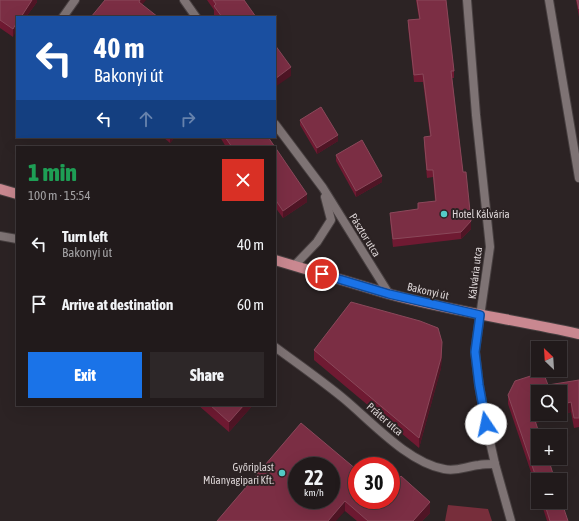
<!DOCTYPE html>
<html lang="en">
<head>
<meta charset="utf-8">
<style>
	:root { --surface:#211a1b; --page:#2d2728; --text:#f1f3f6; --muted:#a2a1a3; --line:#3e383a; --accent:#1a73e8 }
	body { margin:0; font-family:"Asap Condensed",sans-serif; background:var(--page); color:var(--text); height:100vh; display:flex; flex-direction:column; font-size:15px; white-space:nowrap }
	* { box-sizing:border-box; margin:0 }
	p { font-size:13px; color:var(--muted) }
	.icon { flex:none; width:22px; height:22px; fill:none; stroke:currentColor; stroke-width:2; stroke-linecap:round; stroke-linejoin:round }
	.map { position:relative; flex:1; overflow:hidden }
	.panel { position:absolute; left:16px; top:146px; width:260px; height:260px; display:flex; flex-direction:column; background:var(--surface); border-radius:0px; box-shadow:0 4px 16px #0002,0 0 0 1px var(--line) }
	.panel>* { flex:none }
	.guide { position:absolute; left:16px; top:16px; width:260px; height:122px; border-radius:0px; box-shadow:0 4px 16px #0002,0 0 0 1px var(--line); background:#1a4fa0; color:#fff; overflow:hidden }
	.needle { width:26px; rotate:335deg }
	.buttons { position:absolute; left:531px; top:341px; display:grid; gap:8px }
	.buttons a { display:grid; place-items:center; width:36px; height:36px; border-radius:0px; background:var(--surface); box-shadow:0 4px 16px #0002,0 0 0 1px var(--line); font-size:20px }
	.speed { position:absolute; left:288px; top:457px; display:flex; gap:8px; font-size:20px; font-weight:700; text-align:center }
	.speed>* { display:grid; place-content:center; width:52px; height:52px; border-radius:50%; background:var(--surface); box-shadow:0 4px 16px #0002,0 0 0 1px var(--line); line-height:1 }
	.speed small { font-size:10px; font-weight:400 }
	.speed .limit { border:6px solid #d22; background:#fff; color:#111 }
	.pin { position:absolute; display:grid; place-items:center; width:34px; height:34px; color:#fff; margin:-17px; border:2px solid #fff; border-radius:50%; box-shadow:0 1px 4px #0007 }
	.me { position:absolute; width:44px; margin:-22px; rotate:349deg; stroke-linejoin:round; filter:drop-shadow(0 0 3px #0008) }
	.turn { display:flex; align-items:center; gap:14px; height:84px; padding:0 12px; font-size:18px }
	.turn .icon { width:52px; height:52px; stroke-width:2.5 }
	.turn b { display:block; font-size:28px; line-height:34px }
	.lanes { display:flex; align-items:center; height:38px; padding:0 12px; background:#0003; justify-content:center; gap:20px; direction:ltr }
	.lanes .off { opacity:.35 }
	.round { display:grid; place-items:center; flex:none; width:42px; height:42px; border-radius:0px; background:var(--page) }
	.overview { display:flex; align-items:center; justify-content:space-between; height:68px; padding:0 12px }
	h1 { font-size:24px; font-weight:800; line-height:30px; color:#1e9e55 }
	.action { display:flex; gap:8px; margin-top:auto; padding:8px 12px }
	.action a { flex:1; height:46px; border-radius:0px; background:var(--accent); color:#fff; font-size:16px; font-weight:800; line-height:46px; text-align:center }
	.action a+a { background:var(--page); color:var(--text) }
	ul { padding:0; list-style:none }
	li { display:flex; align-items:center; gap:12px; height:60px; padding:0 12px }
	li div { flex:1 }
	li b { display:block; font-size:15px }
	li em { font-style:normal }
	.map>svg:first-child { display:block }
</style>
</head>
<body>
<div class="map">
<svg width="579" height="521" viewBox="0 0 579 521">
	<rect width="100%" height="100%" fill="#2c2324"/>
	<path fill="#772e3b" d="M448,505L488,509L492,521H445Z"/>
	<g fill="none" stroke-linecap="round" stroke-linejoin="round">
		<defs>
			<path id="lane" d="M549,0L579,178"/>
			<g id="street">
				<path d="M184,0L196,17"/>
				<path d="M467,0L476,115L490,247L475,351L479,385L486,424L495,464L511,521"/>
				<path d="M63,17L75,0"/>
				<path d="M275,124L323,188L389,294"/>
				<path d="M0,236L17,239"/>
				<path d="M294,266L317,242L331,220L325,197"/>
				<path d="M275,347C298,364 321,380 343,398C371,421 407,462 444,469C457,472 467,466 479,465C484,464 490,464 495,464"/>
			</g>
			<g id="primary">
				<path d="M0,189L17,194"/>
				<path d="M275,260C313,271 351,283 389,294C451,311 516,320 579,334"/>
			</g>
		</defs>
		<use href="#lane" stroke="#484041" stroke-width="10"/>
		<use href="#street" stroke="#484041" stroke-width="10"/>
		<use href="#primary" stroke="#484041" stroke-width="12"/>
		<use href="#lane" stroke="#7e7374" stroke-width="8"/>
		<use href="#street" stroke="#7e7374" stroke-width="8"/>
		<use href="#primary" stroke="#c98890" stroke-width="10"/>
	</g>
	<g fill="#6f1a32">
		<path d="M0,0H37V2L26,17H17L13,37L0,28Z"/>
		<path d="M207,0H244L256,17H216L214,15V10Z"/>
		<path d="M416,0H446L454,71V78H452L463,172L471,229L461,239L393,247L390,220V213L418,209V203L435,201L433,177L427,178L424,145V137L430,136L423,82H414L408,27V20L419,19Z"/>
		<path d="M576,0H579V17Z"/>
		<path d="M300,120L338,141L317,154L300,125Z"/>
		<path d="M163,137H175L170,143Z"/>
		<path d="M220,137H268L275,147H226Z"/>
		<path d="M275,147L307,202L283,218L275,207Z"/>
		<path d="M336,155L382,182L356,197L336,161Z"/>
		<path d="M314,350L442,352L441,368L419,448L314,360Z"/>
		<path d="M579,380V427L574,428L571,412L536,423L538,493L508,404V395L548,385Z"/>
		<path d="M198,405H253L229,432Z"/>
		<path d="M301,423L357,500L430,513L422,521H357L345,511Z"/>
		<path d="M541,502H560L568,521H547Z"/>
	</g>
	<g fill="#4f1525">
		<path d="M32,0H37V2L26,17H21Z"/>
		<path d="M140,0H146L139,9V2Z"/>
		<path d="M17,22V30L13,37V29Z"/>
		<path d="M291,67V76L275,87V79Z"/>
		<path d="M338,135V141L317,154V148Z"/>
		<path d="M170,137H175L170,143Z"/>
		<path d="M382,176V182L356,197V191Z"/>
		<path d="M307,194V202L283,218V211Z"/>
		<path d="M471,221V229L461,239V232Z"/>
		<path d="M442,342L441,368L419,448V438Z"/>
		<path d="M571,402V412L533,424V414L538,413V414H560V405Z"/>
		<path d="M244,405H253L229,432V422Z"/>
		<path d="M345,501V511L336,521H328Z"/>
		<path d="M430,502V513L422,521H413Z"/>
	</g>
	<g fill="#7b2e44" stroke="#8a485a" fill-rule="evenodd">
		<path d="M0,0H32L21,17H17V22L13,29L0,20Z"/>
		<path d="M105,0H140L139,2L158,17H91Z"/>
		<path d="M213,0H244L256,17H222L214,6L216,4Z"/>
		<path d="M417,0H446L454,71H451L463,172H466L471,221L461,232L393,239L390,213L418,209V203L436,201L433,170H427L424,137L431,136L423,74L414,75L408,20L420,19Z"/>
		<path d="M577,0H579V9Z"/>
		<path d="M275,45L291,67L275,79Z"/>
		<path d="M321,107L338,135L317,148L300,120Z"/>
		<path d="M225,137H268L275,147H232Z"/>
		<path d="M362,140L382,176L356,191L336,155Z"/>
		<path d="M275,147L307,194L283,211L275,199Z"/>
		<path d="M351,302L420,321L438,328L442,342L441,358L419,438L314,350Z"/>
		<path d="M543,372L548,385L579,380V418H574L571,402L560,405V392H538V413L533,414L540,436H538V458H548L555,480H538V483L508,395L515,381Z"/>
		<path d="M210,405H244L229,422Z"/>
		<path d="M301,423L357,470V500H391V487L401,476L430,502L413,521H368L345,501L328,521H217ZM297,466H331V500H297Z"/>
		<path d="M560,497L568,521H550L544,502H560Z"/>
	</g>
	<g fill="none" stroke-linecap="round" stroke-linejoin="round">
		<defs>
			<path id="route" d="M322,274L389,294L480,315L475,352L479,385L486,424"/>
		</defs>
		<use href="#route" stroke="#114b97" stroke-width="10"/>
		<use href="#route" stroke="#1a73e8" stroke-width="7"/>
	</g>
	<g fill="#54cdc8" stroke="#2c2324" stroke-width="1.5">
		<circle cx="444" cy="214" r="4"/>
		<circle cx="282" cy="473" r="4"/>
	</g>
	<g text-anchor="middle" stroke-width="4" stroke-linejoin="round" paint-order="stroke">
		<g font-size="11" fill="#dbd4d5" stroke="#2c2324" text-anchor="start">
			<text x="452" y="218">Hotel Kálvária</text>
			<text x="274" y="471" text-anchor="end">Győriplast<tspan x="274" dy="13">Műanyagipari Kft.</tspan></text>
		</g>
		<g font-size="11" fill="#dbd4d5" stroke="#2c2324">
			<text transform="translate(365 235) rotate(58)" y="4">Pásztor utca</text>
			<text transform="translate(475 273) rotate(-83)" y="4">Kálvária utca</text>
			<text transform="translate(428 291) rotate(13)" y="4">Bakonyi út</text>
			<text transform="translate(385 419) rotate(41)" y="4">Práter utca</text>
		</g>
	</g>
</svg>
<div class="buttons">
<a><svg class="needle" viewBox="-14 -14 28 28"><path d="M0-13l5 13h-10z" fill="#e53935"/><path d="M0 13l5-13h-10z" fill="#a2a1a3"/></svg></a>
<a><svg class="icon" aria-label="search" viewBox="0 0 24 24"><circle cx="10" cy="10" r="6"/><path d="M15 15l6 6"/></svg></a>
<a>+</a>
<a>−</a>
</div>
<div class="speed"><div>22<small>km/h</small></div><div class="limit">30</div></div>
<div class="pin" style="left:322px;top:274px;background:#d93025"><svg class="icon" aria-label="arrive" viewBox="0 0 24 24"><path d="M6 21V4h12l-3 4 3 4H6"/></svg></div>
<svg class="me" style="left:486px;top:424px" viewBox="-20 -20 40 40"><circle r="19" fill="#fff"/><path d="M0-13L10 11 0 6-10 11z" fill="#1a73e8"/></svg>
<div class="guide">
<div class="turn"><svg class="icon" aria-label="left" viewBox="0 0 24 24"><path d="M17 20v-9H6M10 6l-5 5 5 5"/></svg><div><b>40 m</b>Bakonyi út</div></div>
<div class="lanes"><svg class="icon" aria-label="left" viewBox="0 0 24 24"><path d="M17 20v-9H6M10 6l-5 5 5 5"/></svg><svg class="icon off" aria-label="ahead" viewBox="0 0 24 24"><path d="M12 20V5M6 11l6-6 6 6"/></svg><svg class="icon off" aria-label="right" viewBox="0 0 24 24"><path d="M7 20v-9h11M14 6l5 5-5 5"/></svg></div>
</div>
<section class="panel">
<div class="overview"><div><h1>1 min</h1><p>100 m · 15:54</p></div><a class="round" style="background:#d93025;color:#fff"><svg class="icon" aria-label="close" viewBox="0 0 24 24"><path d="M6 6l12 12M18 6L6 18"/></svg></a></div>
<ul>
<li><svg class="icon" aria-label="left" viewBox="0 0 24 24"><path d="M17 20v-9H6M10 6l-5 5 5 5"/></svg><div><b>Turn left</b><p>Bakonyi út</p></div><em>40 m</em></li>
<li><svg class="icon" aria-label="arrive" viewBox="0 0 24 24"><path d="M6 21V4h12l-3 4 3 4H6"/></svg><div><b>Arrive at destination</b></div><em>60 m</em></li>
</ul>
<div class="action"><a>Exit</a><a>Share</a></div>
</section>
</div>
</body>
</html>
